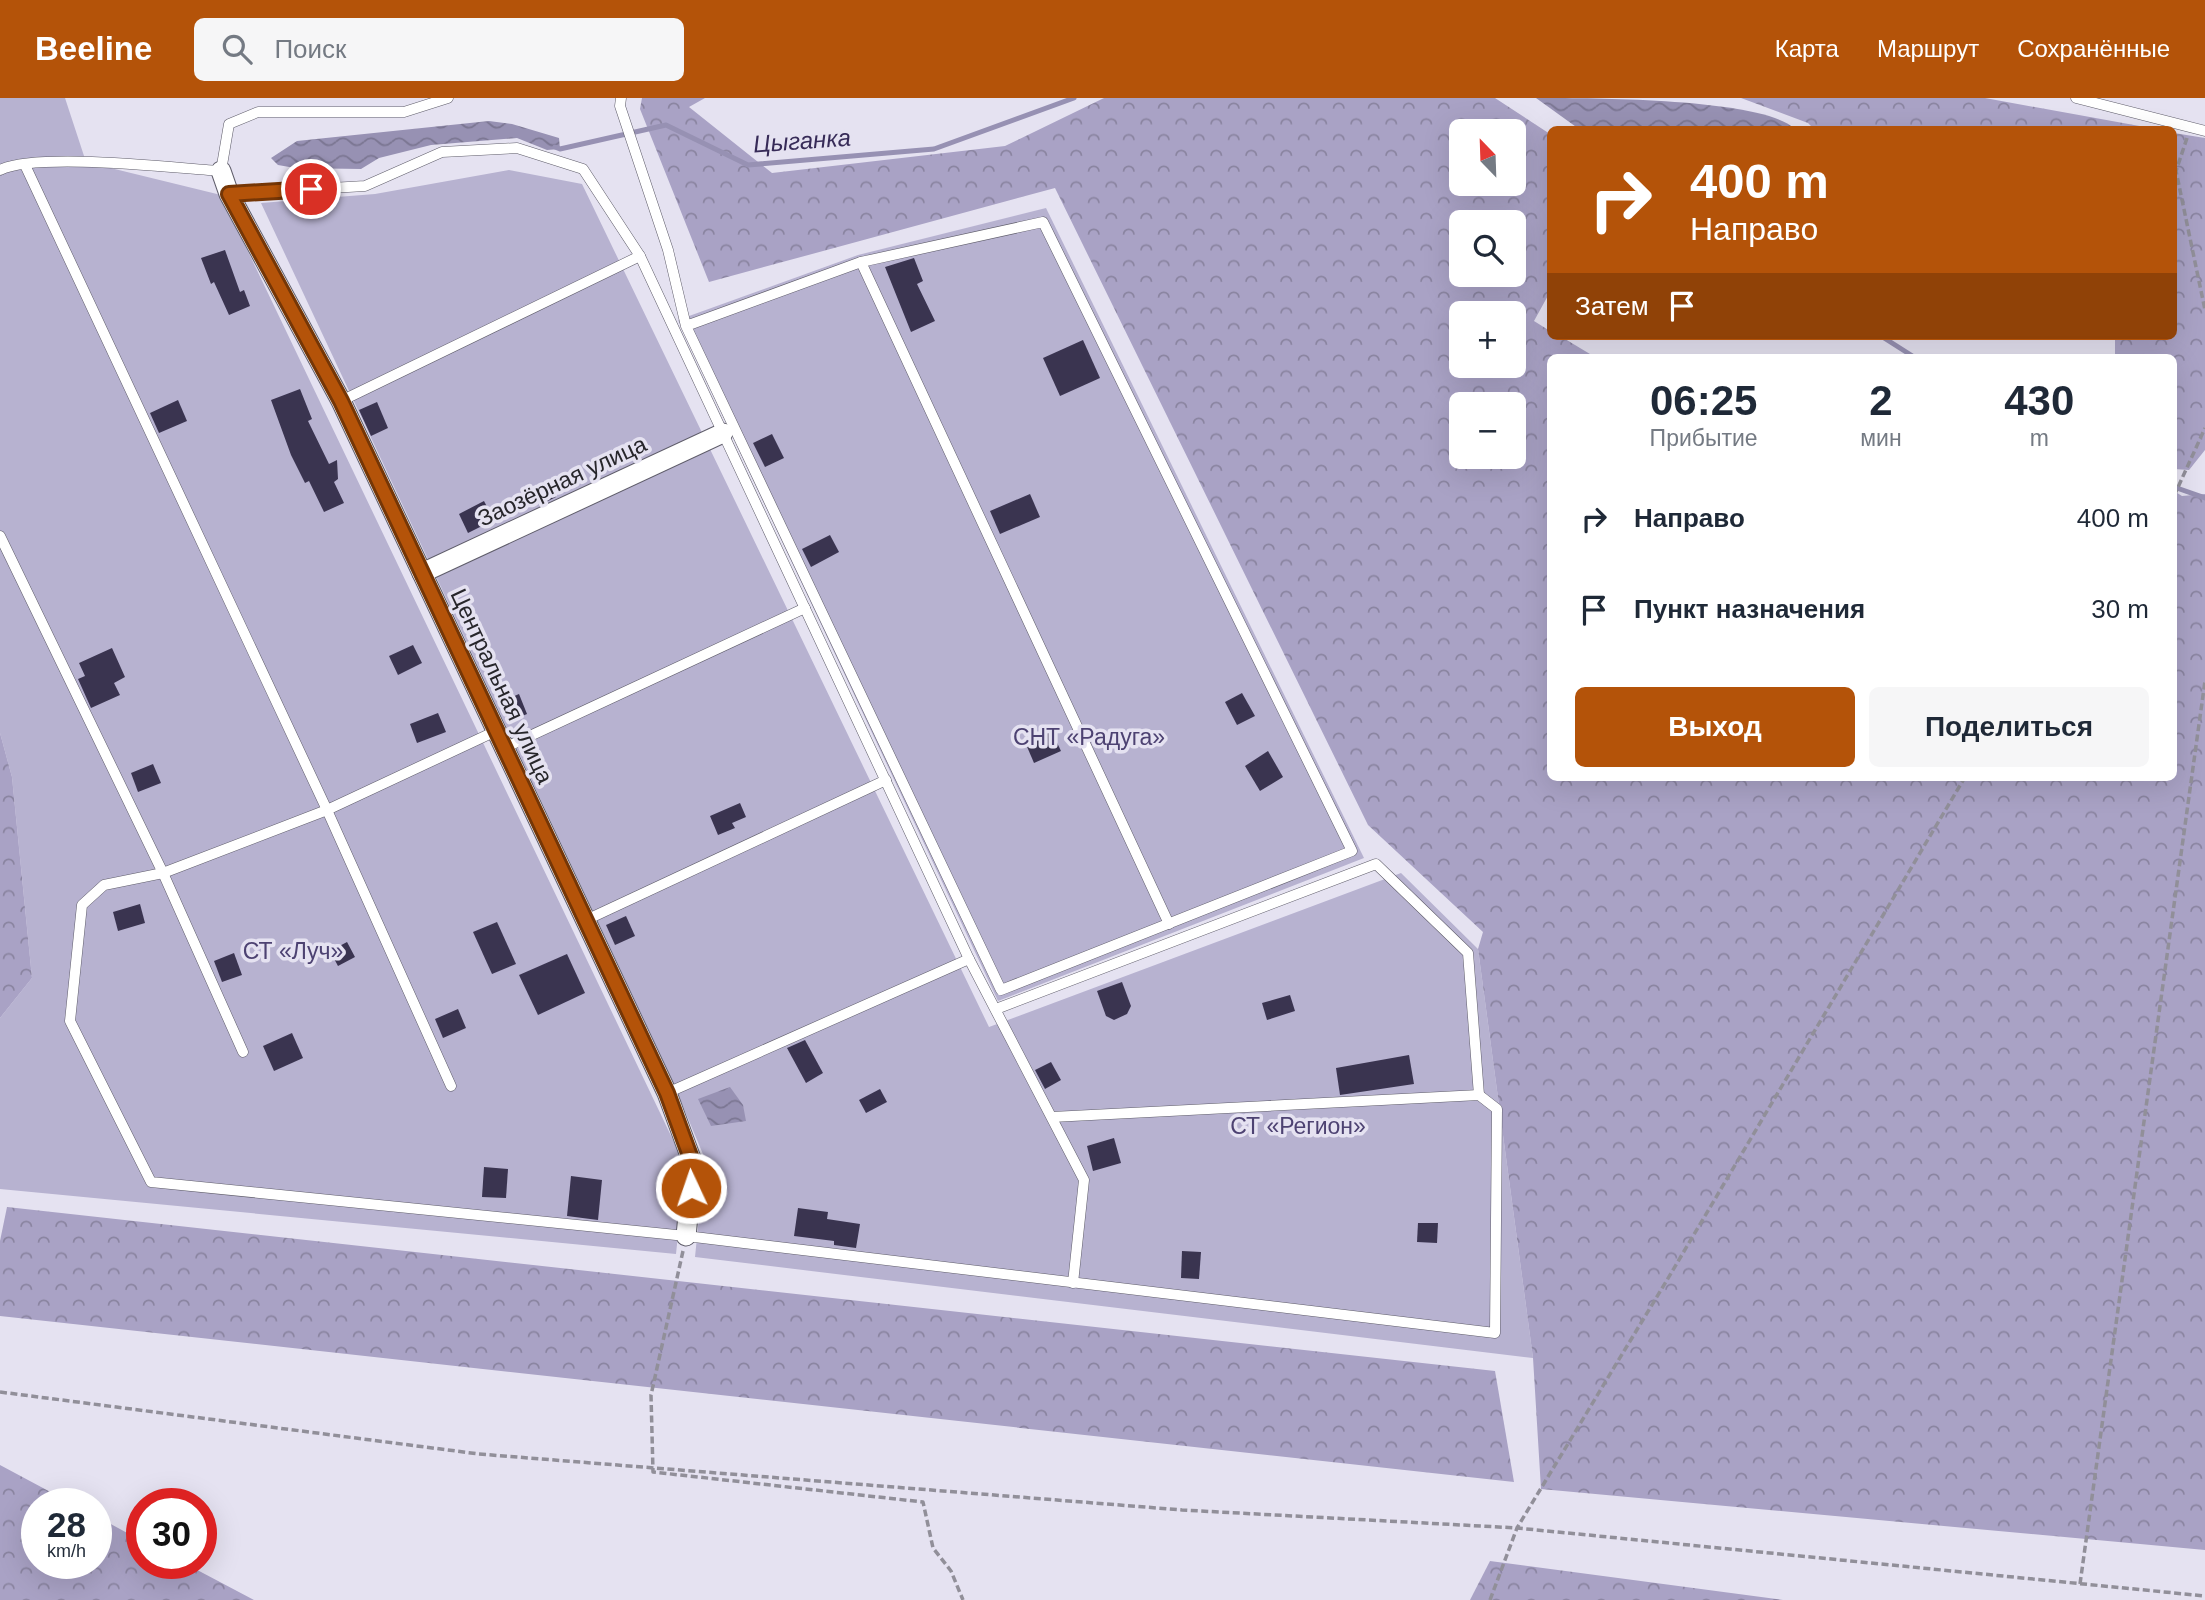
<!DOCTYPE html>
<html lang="ru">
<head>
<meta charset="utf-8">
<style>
	:root { --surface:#fff; --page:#f6f6f7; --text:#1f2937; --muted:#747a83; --accent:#b45309 }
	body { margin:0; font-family:Helvetica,sans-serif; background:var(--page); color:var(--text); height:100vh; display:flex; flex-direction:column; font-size:26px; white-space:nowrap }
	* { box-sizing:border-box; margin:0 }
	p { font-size:23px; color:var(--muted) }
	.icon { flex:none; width:38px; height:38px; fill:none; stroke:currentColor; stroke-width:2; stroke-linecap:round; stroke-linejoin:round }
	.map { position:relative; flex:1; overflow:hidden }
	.drawer { position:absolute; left:1547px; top:256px; width:630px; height:427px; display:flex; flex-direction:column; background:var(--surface); border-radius:10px; box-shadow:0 7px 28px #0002 }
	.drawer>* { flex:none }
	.guide { position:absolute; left:1547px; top:28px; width:630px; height:214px; border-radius:10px; box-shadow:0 7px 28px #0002; background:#b45309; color:#fff; overflow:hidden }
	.needle { width:46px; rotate:337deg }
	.buttons { position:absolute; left:1449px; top:21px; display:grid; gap:14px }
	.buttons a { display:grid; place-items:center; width:77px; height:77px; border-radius:10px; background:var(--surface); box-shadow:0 7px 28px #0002; font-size:35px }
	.speed { position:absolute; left:21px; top:1390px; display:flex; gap:14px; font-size:35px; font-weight:700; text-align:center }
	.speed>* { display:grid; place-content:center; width:91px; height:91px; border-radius:50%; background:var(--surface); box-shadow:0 7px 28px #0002; line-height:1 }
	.speed small { font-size:18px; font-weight:400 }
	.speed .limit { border:10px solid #d22; background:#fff; color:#111 }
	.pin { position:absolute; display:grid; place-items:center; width:60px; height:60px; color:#fff; margin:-30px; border:4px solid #fff; border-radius:50%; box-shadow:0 2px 7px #0007 }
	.me { position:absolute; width:77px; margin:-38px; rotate:357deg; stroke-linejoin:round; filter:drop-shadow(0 0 5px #0008) }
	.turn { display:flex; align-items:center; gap:24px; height:147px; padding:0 28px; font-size:32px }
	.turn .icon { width:91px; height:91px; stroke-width:2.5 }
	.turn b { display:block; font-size:49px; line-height:60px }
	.then { display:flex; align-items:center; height:66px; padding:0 28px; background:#0003; gap:14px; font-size:26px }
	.eta { display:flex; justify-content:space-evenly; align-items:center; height:119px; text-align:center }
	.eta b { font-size:42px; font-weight:700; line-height:49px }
	.primary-button { display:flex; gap:14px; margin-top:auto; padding:14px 28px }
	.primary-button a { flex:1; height:80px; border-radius:10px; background:var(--accent); color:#fff; font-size:28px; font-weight:700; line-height:80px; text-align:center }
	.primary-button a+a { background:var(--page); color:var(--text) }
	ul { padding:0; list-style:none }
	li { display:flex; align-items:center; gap:21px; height:91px; padding:0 28px }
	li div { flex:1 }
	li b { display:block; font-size:26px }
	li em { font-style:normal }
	header { display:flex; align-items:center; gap:42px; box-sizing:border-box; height:98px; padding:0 35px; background:var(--accent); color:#fff }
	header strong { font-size:33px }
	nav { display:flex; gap:38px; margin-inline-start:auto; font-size:24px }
	.search { width:490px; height:63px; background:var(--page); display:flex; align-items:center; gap:18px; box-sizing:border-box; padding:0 24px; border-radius:10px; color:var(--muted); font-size:26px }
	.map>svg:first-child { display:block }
</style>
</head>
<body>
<header>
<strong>Beeline</strong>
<div class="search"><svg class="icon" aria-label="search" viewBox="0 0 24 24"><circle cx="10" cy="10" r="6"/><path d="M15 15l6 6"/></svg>Поиск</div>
<nav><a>Карта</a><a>Маршрут</a><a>Сохранённые</a></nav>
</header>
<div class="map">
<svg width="2205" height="1502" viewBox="0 0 2205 1502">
	<defs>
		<pattern id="forest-crowns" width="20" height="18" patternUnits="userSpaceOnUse" patternTransform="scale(1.75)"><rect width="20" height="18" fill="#a9a2c5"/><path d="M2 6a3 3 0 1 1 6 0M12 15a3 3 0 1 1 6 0" fill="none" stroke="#8a84a0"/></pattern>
		<pattern id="water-waves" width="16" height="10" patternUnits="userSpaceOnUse" patternTransform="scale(1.75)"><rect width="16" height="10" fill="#9791b3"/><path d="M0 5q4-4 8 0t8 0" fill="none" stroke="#7b7692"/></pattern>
	</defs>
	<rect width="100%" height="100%" fill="#e5e2f1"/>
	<g fill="#b7b2d0">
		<path d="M0,0H65L86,64L221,97L685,1067L676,1156L0,1091V920L32,880L12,679L0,635Z"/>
		<path d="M509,72L582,86L989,929L1401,775L1478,851L1533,1260L695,1159L705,1061L671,980L261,105L375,96Z"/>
		<path d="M1046,110L1364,760L998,903L678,222L858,157Z"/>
	</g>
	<g fill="url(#forest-crowns)" fill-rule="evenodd">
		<path d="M642,0H705L689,9L772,75L1005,48L1104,0H1495L1550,36V194L1534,223L1550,233V238H1560L1595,259H1550V679H2174V393L2182,398L2205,396V1452L1541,1391L1533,1260L1478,851L1483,834L1368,727L1055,90L709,184L640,11ZM1461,33H1514V86H1461ZM1461,124H1514V177H1461ZM1461,215H1514V268H1461ZM1461,306H1514V359H1461Z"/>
		<path d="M1741,0H1985L2156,31H1814L1808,25Z"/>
		<path d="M2174,35L2205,40V352L2189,372L2174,371V259H2115V238H2174Z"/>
		<path d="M0,635L12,679L32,880L0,920Z"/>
		<path d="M7,1109L1495,1273L1514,1384L0,1218V1143Z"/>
		<path d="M0,1367L71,1405H37V1465H96V1418L142,1443V1465H184L254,1502H0Z"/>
		<path d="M1490,1463L1783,1502H1470Z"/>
	</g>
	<g fill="url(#water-waves)">
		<path d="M1536,0C1591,0 1763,0 1795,31H1579Z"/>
		<path d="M489,23L512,26L559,40L560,51L547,52L517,40L431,47L379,60L361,71L295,70L278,67L271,60L297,43Z"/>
		<path d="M730,989L743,1007L746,1023L711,1028L698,1001Z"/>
	</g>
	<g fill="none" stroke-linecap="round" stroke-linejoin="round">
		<g stroke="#9791b3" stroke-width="5">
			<path d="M555,49L560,51L666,27L748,67L934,51L1074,0"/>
			<path d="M1881,238L1914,259"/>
			<path d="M2174,389L2205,400"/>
		</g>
	</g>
	<g fill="#3a3450">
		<path d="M225,152L240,194L244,192L250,208L229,217L214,184L211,186L201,160Z"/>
		<path d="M914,160L923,183L917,186L935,223L911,234L885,169Z"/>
		<path d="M1083,242L1100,280L1060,298L1043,260Z"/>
		<path d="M300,291L312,321L308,323L329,366L337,362L338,381L334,384L344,405L324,414L309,383L305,385L291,357L271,302Z"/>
		<path d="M178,302L187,323L159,335L150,315Z"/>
		<path d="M377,304L388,330L371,338L359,312Z"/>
		<path d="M772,336L784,360L765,369L753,345Z"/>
		<path d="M550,385L556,399L540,407L534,392Z"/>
		<path d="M1030,396L1040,419L1000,436L990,413Z"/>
		<path d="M484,403L494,422L468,435L459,416Z"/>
		<path d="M830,437L839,454L811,469L802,451Z"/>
		<path d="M413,547L422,565L398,577L389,558Z"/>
		<path d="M112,550L125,579L114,585L120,597L91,610L78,581L85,578L79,565Z"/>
		<path d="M1242,595L1255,618L1237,627L1225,604Z"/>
		<path d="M519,596L527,616L508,624L500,604Z"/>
		<path d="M438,615L446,634L417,645L410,626Z"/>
		<path d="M1051,632L1061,653L1034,665L1025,644Z"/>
		<path d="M1268,653L1283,679L1260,693L1245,668Z"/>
		<path d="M153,666L161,685L138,694L131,675Z"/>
		<path d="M740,705L746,719L732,725L735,730L718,737L710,718Z"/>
		<path d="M140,806L145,825L118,833L113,814Z"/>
		<path d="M626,818L635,838L615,847L606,827Z"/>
		<path d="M497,824L516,866L492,876L473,834Z"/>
		<path d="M347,844L355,859L338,868L330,853Z"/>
		<path d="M234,855L242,877L222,884L214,863Z"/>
		<path d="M567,856L585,895L538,917L519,877Z"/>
		<path d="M1122,884L1131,908L1127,916L1114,922L1106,918L1097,893Z"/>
		<path d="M1290,897L1295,913L1267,922L1262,905Z"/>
		<path d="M458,911L466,930L443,940L435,921Z"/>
		<path d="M292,935L303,960L274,973L263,948Z"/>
		<path d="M805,942L823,975L806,985L787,950Z"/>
		<path d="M1409,957L1414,986L1340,997L1336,970Z"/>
		<path d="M1051,964L1061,982L1045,991L1035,972Z"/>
		<path d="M880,991L887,1004L866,1015L859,1002Z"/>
		<path d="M1114,1040L1121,1065L1093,1073L1087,1048Z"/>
		<path d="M484,1069L508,1071L506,1100L482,1099Z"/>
		<path d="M571,1078L602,1082L598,1122L567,1118Z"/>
		<path d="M798,1110L828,1114L827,1121L860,1126L856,1150L834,1147V1143L794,1138Z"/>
		<path d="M1418,1125H1438L1437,1145L1417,1144Z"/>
		<path d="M1182,1153L1201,1154L1199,1181L1181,1180Z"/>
	</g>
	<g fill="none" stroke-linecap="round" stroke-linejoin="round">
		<defs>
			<g id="service">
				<path d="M621,0L620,8L668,152L686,228L1001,892L1352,753L1043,124L861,164L686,228"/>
				<path d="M2076,0L2205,33"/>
				<path d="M25,67L327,712L451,988"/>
				<path d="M0,72C38,54 173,70 221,73L229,26L258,14H404L448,0"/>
				<path d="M229,96L365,88L442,54L517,50L583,71L640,158L969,861"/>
				<path d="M861,164L1169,826"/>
				<path d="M341,303L640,158"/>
				<path d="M0,438L163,775L243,954"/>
				<path d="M496,633L327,712L163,775L104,787L82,807L70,923L151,1084L686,1138L1495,1235L1497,1011L1479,997L1052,1019"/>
				<path d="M504,650L805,510"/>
				<path d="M586,822L886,682"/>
				<path d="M996,911L1376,766L1468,855L1479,997"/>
				<path d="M667,995L969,861L1084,1082L1073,1185"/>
			</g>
			<g id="minor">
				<path d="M221,73L229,96L341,303L667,995L693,1066L686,1138"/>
				<path d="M422,475L723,335"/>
			</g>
		</defs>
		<use href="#service" stroke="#5f5d6a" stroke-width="11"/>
		<use href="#minor" stroke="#5f5d6a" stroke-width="21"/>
		<g stroke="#918f99" stroke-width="3.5" stroke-dasharray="7 3.5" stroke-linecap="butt">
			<path d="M2187,40L2176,73L2205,212"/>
			<path d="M2174,398L2205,330"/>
			<path d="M683,1153L651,1297L653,1374L923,1404L933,1450L951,1473L963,1502"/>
			<path d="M0,1294L479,1356L1182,1412L1517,1430L2205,1498"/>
			<path d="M2080,1486L2205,583"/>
			<path d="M1490,1502L1517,1430L1667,1182L1965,679"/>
		</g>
		<use href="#service" stroke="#fff" stroke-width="10"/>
		<use href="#minor" stroke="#fff" stroke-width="19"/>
	</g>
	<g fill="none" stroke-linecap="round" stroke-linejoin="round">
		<defs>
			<path id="route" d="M311,91L229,96L341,303L667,995L693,1066L691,1090"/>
		</defs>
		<use href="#route" stroke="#753606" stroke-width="18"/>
		<use href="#route" stroke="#b45309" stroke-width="12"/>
	</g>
	<g text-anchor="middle" stroke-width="7" stroke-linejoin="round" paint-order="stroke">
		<g font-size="23" fill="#27262b" stroke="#e5e2f1">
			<text transform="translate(562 383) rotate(-25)" y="8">Заозёрная улица</text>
			<text transform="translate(502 588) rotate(65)" y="8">Центральная улица</text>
		</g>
		<g font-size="23" fill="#4d4272" stroke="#e5e2f1">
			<text x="1089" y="647">СНТ «Радуга»</text>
			<text x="293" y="861">СТ «Луч»</text>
			<text x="1298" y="1036">СТ «Регион»</text>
		</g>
		<g font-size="24" font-style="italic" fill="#372b58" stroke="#e5e2f1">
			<text transform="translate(802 43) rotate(-4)" y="8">Цыганка</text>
		</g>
	</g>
</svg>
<div class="buttons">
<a><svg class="needle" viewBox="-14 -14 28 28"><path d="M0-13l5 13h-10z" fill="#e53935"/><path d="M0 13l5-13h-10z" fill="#747a83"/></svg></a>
<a><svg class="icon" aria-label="search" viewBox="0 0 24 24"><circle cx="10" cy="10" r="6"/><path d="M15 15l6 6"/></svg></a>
<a>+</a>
<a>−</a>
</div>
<div class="speed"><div>28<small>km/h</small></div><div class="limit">30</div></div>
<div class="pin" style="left:311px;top:91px;background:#d93025"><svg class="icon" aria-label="arrive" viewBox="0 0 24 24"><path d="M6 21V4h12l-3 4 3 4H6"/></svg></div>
<svg class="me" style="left:691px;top:1090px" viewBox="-20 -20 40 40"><circle r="17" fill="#b45309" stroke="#fff" stroke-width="3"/><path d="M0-11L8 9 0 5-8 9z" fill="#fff"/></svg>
<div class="guide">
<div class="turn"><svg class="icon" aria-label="right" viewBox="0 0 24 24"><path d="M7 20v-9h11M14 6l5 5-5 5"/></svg><div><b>400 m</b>Направо</div></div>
<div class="then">Затем<svg class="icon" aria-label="arrive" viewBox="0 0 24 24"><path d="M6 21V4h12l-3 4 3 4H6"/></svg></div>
</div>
<section class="drawer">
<div class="eta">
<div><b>06:25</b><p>Прибытие</p></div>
<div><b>2</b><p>мин</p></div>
<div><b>430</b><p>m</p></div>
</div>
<ul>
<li><svg class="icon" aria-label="right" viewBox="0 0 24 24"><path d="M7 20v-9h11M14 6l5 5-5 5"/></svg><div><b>Направо</b></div><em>400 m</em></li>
<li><svg class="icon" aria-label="arrive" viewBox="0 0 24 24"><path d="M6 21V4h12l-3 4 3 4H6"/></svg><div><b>Пункт назначения</b></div><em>30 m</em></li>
</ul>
<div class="primary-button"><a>Выход</a><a>Поделиться</a></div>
</section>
</div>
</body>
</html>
